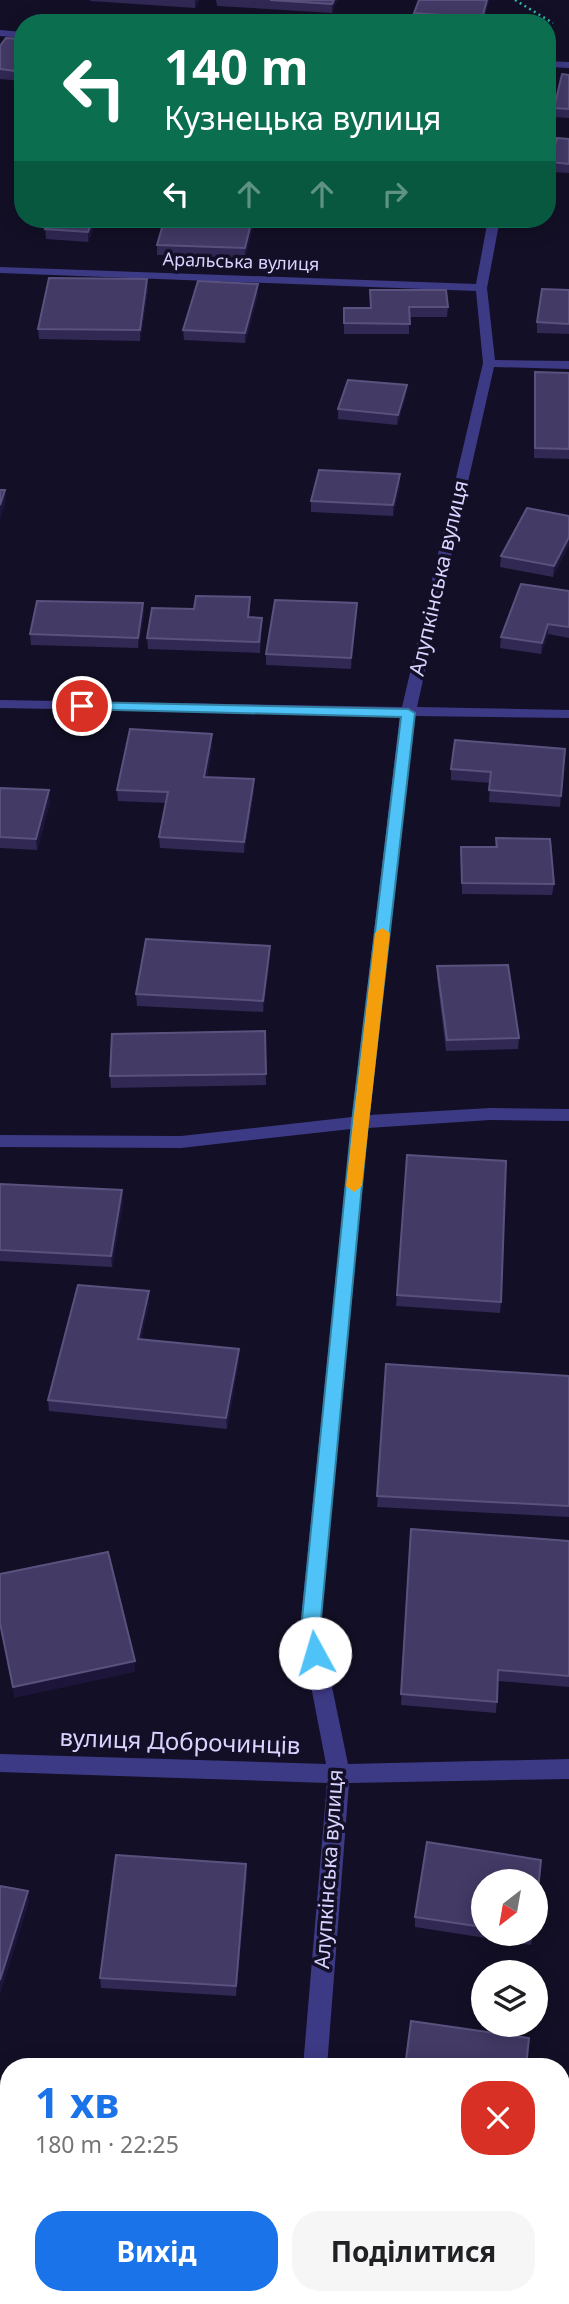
<!DOCTYPE html>
<html lang="uk">
<head>
<meta charset="utf-8">
<style>
	:root { --surface:#fff; --page:#f6f6f6; --text:#202124; --muted:#757577; --accent:#1a73e8 }
	body { margin:0; font-family:"Noto Sans",sans-serif; background:var(--page); color:var(--text); height:100vh; display:flex; flex-direction:column; font-size:26px; white-space:nowrap }
	* { box-sizing:border-box; margin:0 }
	p { font-size:23px; color:var(--muted) }
	.icon { flex:none; width:38px; height:38px; fill:none; stroke:currentColor; stroke-width:2; stroke-linecap:round; stroke-linejoin:round }
	.map { position:relative; flex:1; overflow:hidden }
	.panel { position:absolute; left:0px; top:2058px; width:570px; height:247px; display:flex; flex-direction:column; background:var(--surface); border-radius:28px 28px 0 0; box-shadow:0 4px 18px #0003 }
	.panel>* { flex:none }
	.guide { position:absolute; left:14px; top:14px; width:542px; height:214px; border-radius:28px; box-shadow:0 4px 18px #0003; background:#0b6e4f; color:#fff; overflow:hidden }
	.needle { width:46px; rotate:211deg }
	.tools { position:absolute; left:471px; top:1869px; display:grid; gap:14px }
	.tools a { display:grid; place-items:center; width:77px; height:77px; border-radius:50%; background:var(--surface); box-shadow:0 4px 18px #0003; font-size:35px }
	.pin { position:absolute; display:grid; place-items:center; width:60px; height:60px; color:#fff; margin:-30px; border:4px solid #fff; border-radius:50%; box-shadow:0 2px 7px #0007 }
	.me { position:absolute; width:77px; margin:-38px; rotate:354deg; stroke-linejoin:round; filter:drop-shadow(0 0 5px #0008) }
	.turn { display:flex; align-items:center; gap:24px; height:147px; padding:0 35px; font-size:32px }
	.turn .icon { width:91px; height:91px; stroke-width:2.5 }
	.turn b { display:block; font-size:49px; line-height:60px }
	.lanes { display:flex; align-items:center; height:66px; padding:0 35px; background:#0003; justify-content:center; gap:35px; direction:ltr }
	.lanes .off { opacity:.35 }
	.round { display:grid; place-items:center; flex:none; width:74px; height:74px; border-radius:28px; background:var(--page) }
	.summary { display:flex; align-items:center; justify-content:space-between; height:119px; padding:0 35px }
	h1 { font-size:42px; font-weight:700; line-height:52px; color:var(--accent) }
	.primary-button { display:flex; gap:14px; margin-top:auto; padding:14px 35px }
	.primary-button a { flex:1; height:80px; border-radius:28px; background:var(--accent); color:#fff; font-size:28px; font-weight:700; line-height:80px; text-align:center }
	.primary-button a+a { background:var(--page); color:var(--text) }
	.map>svg:first-child { display:block }
</style>
</head>
<body>
<div class="map">
<svg width="569" height="2304" viewBox="0 0 569 2304">
	<rect width="100%" height="100%" fill="#130f26"/>
	<g fill="none" stroke-linecap="round" stroke-linejoin="round">
		<path stroke="#2fb8b0" stroke-width="2.5" stroke-dasharray="2 3.5" stroke-linecap="butt" d="M515,0L553,23"/>
		<g fill="#3d3a85" fill-rule="evenodd">
			<path d="M0,30L23,32V38L0,36Z"/>
			<path d="M548,61L569,62V68L548,67Z"/>
			<path d="M488,219H500L487,288L495,360L569,361V369L494,367L417,707L569,710V718L415,716L369,1115L490,1108L569,1109V1121L490,1120L368,1128L320,1629L348,1764L569,1759V1779L349,1783L327,2067H303L327,1783L0,1772V1754L326,1764L300,1629L351,1129L181,1148L0,1147V1135L181,1136L352,1117L400,715L0,708V700L402,707L483,363L476,291L0,273V267L476,284Z"/>
			<path d="M283,2296H309L308,2304H282Z"/>
		</g>
	</g>
	<g fill="#312854">
		<path d="M90,0H199L195,8L90,1Z"/>
		<path d="M216,0H337L332,13L217,6Z"/>
		<path d="M489,0L483,23L414,22V13Z"/>
		<path d="M23,39V81L0,79V46Z"/>
		<path d="M569,75V118L553,117L554,108Z"/>
		<path d="M569,139V173L551,172V162Z"/>
		<path d="M50,219H110L108,223L96,222L88,242L46,239L45,229Z"/>
		<path d="M197,219H254V223L245,258L157,255V245L196,222Z"/>
		<path d="M147,279L148,289L140,341L39,339L38,329Z"/>
		<path d="M258,284V294L245,343L184,340L183,330Z"/>
		<path d="M370,290L448,307L447,317H409V334H344V308H370Z"/>
		<path d="M569,290V334L537,333V322Z"/>
		<path d="M535,372L569,373V459L534,458Z"/>
		<path d="M406,396L397,425L338,419V409Z"/>
		<path d="M400,485L393,516L311,512V501Z"/>
		<path d="M569,516L553,577L500,567L501,556Z"/>
		<path d="M569,591V638L548,634L541,654L500,648L501,637Z"/>
		<path d="M250,597L249,618H262L260,653L148,649L147,638L194,609Z"/>
		<path d="M143,603L144,614L138,648L31,645L30,634Z"/>
		<path d="M357,603L351,669L266,665V654Z"/>
		<path d="M212,734V745L207,777L254,779V791L244,853L160,848L159,837L166,803L118,801L117,790Z"/>
		<path d="M565,749L560,807L489,802L490,783L451,780V769Z"/>
		<path d="M0,788L50,802L37,850L0,848Z"/>
		<path d="M496,838L554,884L552,895L462,894L461,847H495Z"/>
		<path d="M270,946V957L263,1012L137,1006L136,994Z"/>
		<path d="M437,966L519,1038L518,1049L446,1051L437,978Z"/>
		<path d="M265,1031L266,1085L111,1088L110,1076Z"/>
		<path d="M407,1155L501,1302L500,1313L396,1306Z"/>
		<path d="M0,1184L123,1201L112,1267L0,1261Z"/>
		<path d="M149,1303L141,1339L239,1360L227,1429L49,1411L48,1400Z"/>
		<path d="M386,1364L569,1376V1517L377,1507Z"/>
		<path d="M411,1529L569,1541V1687L498,1681L496,1713L401,1705Z"/>
		<path d="M247,1874L236,1996L101,1988L100,1978Z"/>
		<path d="M483,1881V1934H533L531,1945L415,1927V1917Z"/>
	</g>
	<g fill="#1d163a">
		<path d="M195,0H199L195,8Z"/>
		<path d="M334,0H337L332,13V4Z"/>
		<path d="M487,0H489L482,23V18Z"/>
		<path d="M93,219H96V222L88,242V232Z"/>
		<path d="M252,219H254V223L245,258V248Z"/>
		<path d="M147,279L148,289L140,341V330Z"/>
		<path d="M258,284V294L245,343V333Z"/>
		<path d="M407,385L406,396L397,425L398,415Z"/>
		<path d="M400,474V485L393,516V505Z"/>
		<path d="M5,490L6,501L0,519V505Z"/>
		<path d="M569,537V546L553,577L554,566Z"/>
		<path d="M143,603L144,614L138,648V638Z"/>
		<path d="M357,603V614L351,669V658Z"/>
		<path d="M548,624V634L541,654L542,643Z"/>
		<path d="M212,734V745L205,788L204,777Z"/>
		<path d="M254,779V791L244,853V842Z"/>
		<path d="M49,790L50,802L37,850L36,839Z"/>
		<path d="M270,946V957L263,1012V1001Z"/>
		<path d="M122,1190L123,1201L112,1267L111,1256Z"/>
		<path d="M149,1291V1303L139,1350L138,1339Z"/>
		<path d="M239,1349V1360L227,1429L226,1418Z"/>
		<path d="M135,1661V1672L14,1698L13,1687Z"/>
		<path d="M246,1864L247,1874L236,1996V1986Z"/>
		<path d="M28,1891L29,1902L0,1995V1980Z"/>
	</g>
	<g fill="#433a66" stroke="#5a527e" stroke-width="2">
		<path d="M270,0H334L332,4Z"/>
		<path d="M419,0H487L482,18L414,13Z"/>
		<path d="M6,38L23,39V72L0,69V46Z"/>
		<path d="M562,74L569,75V109L554,108Z"/>
		<path d="M557,138L569,139V164L551,162Z"/>
		<path d="M50,219H93L88,232L45,229Z"/>
		<path d="M197,219H252L245,248L157,245L164,221L196,222Z"/>
		<path d="M49,278L147,279L140,330L38,329Z"/>
		<path d="M198,281L258,284L245,333L183,330Z"/>
		<path d="M542,289L569,290V324L537,322Z"/>
		<path d="M370,290H446L448,307H409L410,324L344,323V308H371Z"/>
		<path d="M535,372L569,373V449L535,448Z"/>
		<path d="M348,380L407,385L398,415L338,409Z"/>
		<path d="M319,470L400,474L393,505L311,501Z"/>
		<path d="M0,490H5L0,505Z"/>
		<path d="M527,508L569,516V537L554,566L501,556Z"/>
		<path d="M521,584L569,591V627L548,624L542,643L501,637Z"/>
		<path d="M196,596L250,597L248,617L262,618L259,642L147,638L152,608L194,609Z"/>
		<path d="M275,600L357,603L351,658L266,654Z"/>
		<path d="M37,601L143,603L138,638L30,634Z"/>
		<path d="M130,729L212,734L204,777L254,779L244,842L159,837L168,792L117,790Z"/>
		<path d="M455,740L565,749L561,796L489,790L491,772L451,769Z"/>
		<path d="M0,788L49,790L36,839L0,837Z"/>
		<path d="M496,838L550,839L554,884L462,883L461,847H497Z"/>
		<path d="M146,939L270,946L263,1001L136,994Z"/>
		<path d="M508,965L519,1038L447,1040L437,966Z"/>
		<path d="M265,1031L266,1074L110,1076L112,1034Z"/>
		<path d="M407,1155L506,1161L501,1302L397,1295Z"/>
		<path d="M0,1184L122,1190L111,1256L0,1250Z"/>
		<path d="M78,1285L149,1291L138,1339L239,1349L226,1418L48,1400Z"/>
		<path d="M386,1364L569,1376V1506L377,1496Z"/>
		<path d="M411,1529L569,1541V1676L498,1670L497,1702L401,1694Z"/>
		<path d="M108,1552L135,1661L13,1687L0,1623V1574Z"/>
		<path d="M427,1842L541,1860L536,1910V1881H483V1927L415,1917Z"/>
		<path d="M116,1855L246,1864L236,1986L100,1978Z"/>
		<path d="M0,1886L28,1891L0,1980Z"/>
		<path d="M411,2021L529,2038L526,2067H405Z"/>
	</g>
	<path fill="#4fc3f7" stroke="#337fa1" stroke-width="2" d="M82,702L408,709L415,713L368,1122L320,1629L325,1653L322,1658L315,1661L308,1658L301,1629L352,1122L401,717L77,709V703Z"/>
	<path fill="#f59e0b" d="M382,928L390,933L362,1186L354,1192L346,1186L375,933Z"/>
	<g text-anchor="middle" stroke-width="7" stroke-linejoin="round" paint-order="stroke">
		<g font-size="18" fill="#d9d4ff" stroke="#130f26">
			<text transform="translate(241 262) rotate(2)" y="6">Аральська вулиця</text>
		</g>
		<g font-size="21" fill="#d9d4ff" stroke="#130f26">
			<text transform="translate(439 578) rotate(-77)" y="7">Алупкінська вулиця</text>
			<text transform="translate(329 1869) rotate(-86)" y="7">Алупкінська вулиця</text>
		</g>
		<g font-size="24" fill="#d9d4ff" stroke="#130f26">
			<text transform="translate(180 1742) rotate(2)" y="8">вулиця Доброчинців</text>
		</g>
	</g>
</svg>
<div class="tools">
<a><svg class="needle" viewBox="-14 -14 28 28"><path d="M0-13l5 13h-10z" fill="#e53935"/><path d="M0 13l5-13h-10z" fill="#757577"/></svg></a>
<a><svg class="icon" aria-label="layers" viewBox="0 0 24 24"><path d="M12 4l9 5-9 5-9-5zM3 14l9 5 9-5"/></svg></a>
</div>
<div class="pin" style="left:82px;top:706px;background:#d93025"><svg class="icon" aria-label="arrive" viewBox="0 0 24 24"><path d="M6 21V4h12l-3 4 3 4H6"/></svg></div>
<svg class="me" style="left:315px;top:1653px" viewBox="-20 -20 40 40"><circle r="19" fill="#fff"/><path d="M0-13L10 11 0 6-10 11z" fill="#4fc3f7"/></svg>
<div class="guide">
<div class="turn"><svg class="icon" aria-label="left" viewBox="0 0 24 24"><path d="M17 20v-9H6M10 6l-5 5 5 5"/></svg><div><b>140 m</b>Кузнецька вулиця</div></div>
<div class="lanes"><svg class="icon" aria-label="left" viewBox="0 0 24 24"><path d="M17 20v-9H6M10 6l-5 5 5 5"/></svg><svg class="icon off" aria-label="ahead" viewBox="0 0 24 24"><path d="M12 20V5M6 11l6-6 6 6"/></svg><svg class="icon off" aria-label="ahead" viewBox="0 0 24 24"><path d="M12 20V5M6 11l6-6 6 6"/></svg><svg class="icon off" aria-label="right" viewBox="0 0 24 24"><path d="M7 20v-9h11M14 6l5 5-5 5"/></svg></div>
</div>
<section class="panel">
<div class="summary"><div><h1>1 хв</h1><p>180 m · 22:25</p></div><a class="round" style="background:#d93025;color:#fff"><svg class="icon" aria-label="close" viewBox="0 0 24 24"><path d="M6 6l12 12M18 6L6 18"/></svg></a></div>
<div class="primary-button"><a>Вихід</a><a>Поділитися</a></div>
</section>
</div>
</body>
</html>
